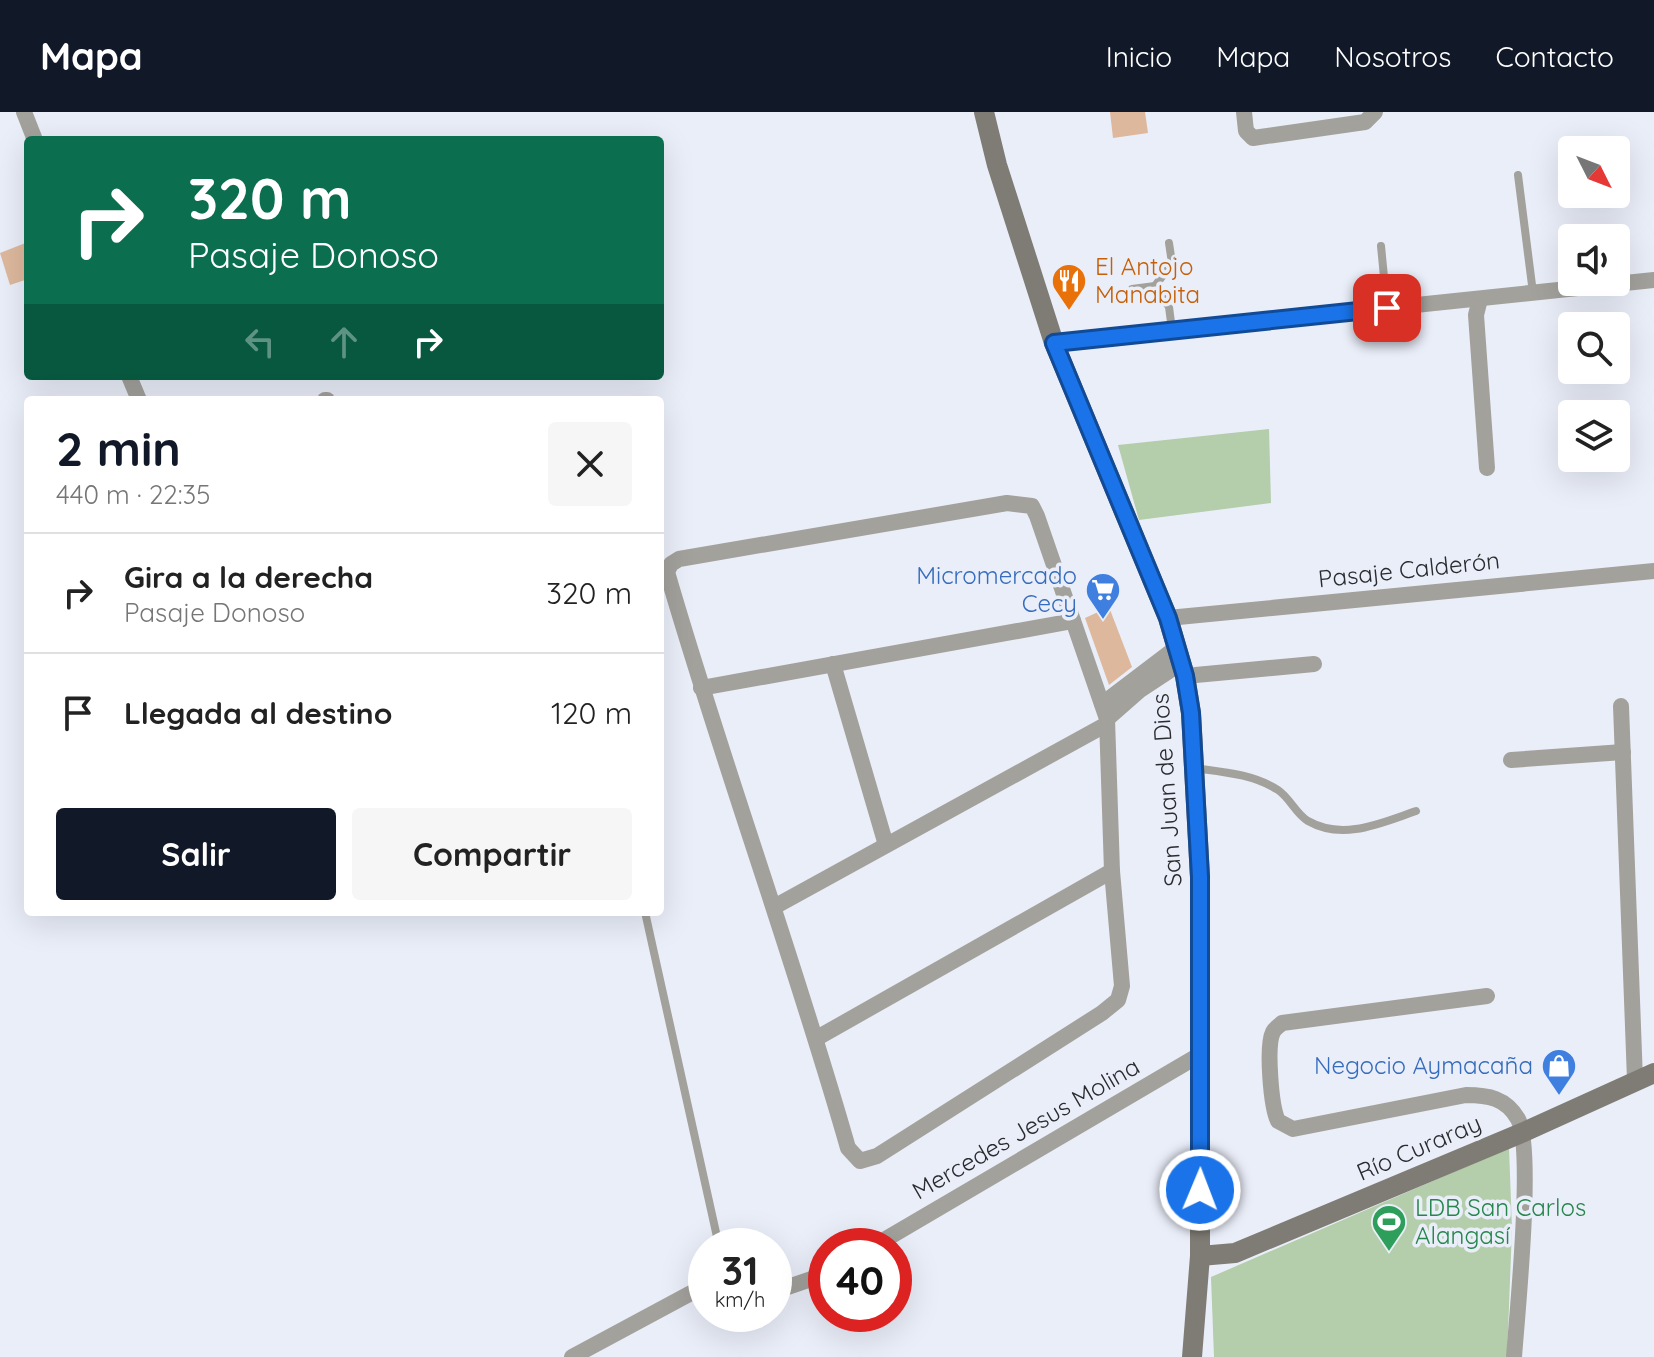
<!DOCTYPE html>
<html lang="es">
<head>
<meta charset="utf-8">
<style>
	:root { --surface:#fff; --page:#f6f6f6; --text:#222; --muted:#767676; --line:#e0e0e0; --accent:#111827 }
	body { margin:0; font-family:Quicksand,sans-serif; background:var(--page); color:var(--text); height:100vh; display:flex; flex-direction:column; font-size:30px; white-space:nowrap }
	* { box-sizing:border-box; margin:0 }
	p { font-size:26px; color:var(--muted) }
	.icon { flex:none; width:44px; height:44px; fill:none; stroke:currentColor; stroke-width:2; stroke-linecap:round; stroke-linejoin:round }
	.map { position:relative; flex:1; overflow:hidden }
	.details { position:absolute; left:24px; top:284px; width:640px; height:520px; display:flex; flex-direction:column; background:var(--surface); border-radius:8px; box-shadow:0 8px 32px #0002 }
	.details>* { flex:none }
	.hud { position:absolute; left:24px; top:24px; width:640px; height:244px; border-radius:8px; box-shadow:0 8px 32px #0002; background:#0b6e4f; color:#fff; overflow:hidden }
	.needle { width:52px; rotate:132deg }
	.buttons { position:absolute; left:1558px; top:24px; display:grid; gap:16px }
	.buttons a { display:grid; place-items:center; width:72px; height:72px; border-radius:8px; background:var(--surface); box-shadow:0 8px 32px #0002; font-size:40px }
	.speed { position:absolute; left:688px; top:1116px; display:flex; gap:16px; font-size:40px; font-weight:700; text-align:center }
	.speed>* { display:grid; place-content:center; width:104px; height:104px; border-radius:50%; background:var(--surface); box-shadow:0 8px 32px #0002; line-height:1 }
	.speed small { font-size:20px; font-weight:400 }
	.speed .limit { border:12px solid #d22; background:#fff; color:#111 }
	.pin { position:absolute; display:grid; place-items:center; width:68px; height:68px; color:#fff; margin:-34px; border-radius:16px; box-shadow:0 4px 12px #0006 }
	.me { position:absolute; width:88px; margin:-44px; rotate:1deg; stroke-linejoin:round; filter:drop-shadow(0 0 6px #0008) }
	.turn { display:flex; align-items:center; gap:28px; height:168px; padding:0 32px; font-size:36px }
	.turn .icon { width:104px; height:104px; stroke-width:2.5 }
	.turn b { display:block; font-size:56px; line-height:68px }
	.lanes { display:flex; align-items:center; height:76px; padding:0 32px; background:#0003; justify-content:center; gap:40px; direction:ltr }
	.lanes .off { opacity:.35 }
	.round { display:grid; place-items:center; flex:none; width:84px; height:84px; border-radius:8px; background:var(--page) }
	.headline { display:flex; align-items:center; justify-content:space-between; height:136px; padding:0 32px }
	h1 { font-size:48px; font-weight:700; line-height:60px; color:var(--accent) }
	.action { display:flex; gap:16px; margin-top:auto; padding:16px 32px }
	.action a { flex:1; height:92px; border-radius:8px; background:var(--accent); color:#fff; font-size:32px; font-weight:700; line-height:92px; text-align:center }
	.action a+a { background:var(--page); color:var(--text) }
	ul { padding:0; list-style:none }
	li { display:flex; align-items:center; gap:24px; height:120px; padding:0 32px; border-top:2px solid var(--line) }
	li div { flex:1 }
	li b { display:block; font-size:30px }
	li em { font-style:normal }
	header { display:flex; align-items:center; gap:48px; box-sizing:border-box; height:112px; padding:0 40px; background:var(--accent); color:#fff }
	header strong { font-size:38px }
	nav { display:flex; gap:44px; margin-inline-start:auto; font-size:28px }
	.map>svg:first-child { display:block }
</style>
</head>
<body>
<header>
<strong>Mapa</strong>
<nav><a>Inicio</a><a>Mapa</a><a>Nosotros</a><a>Contacto</a></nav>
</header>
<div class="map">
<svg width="1654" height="1245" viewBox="0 0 1654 1245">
	<rect width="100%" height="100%" fill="#eaeef9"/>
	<g fill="#b4cdab">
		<path d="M1269,317L1271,391L1139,408L1118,333Z"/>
		<path d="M1509,1036L1512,1117L1507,1245H1214L1211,1165Z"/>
	</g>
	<g fill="#ddb89d">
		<path d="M1110,0H1145L1148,21L1113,26Z"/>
		<path d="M28,130V167L10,173L0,141Z"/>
		<path d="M1109,495L1132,555L1109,573L1085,506Z"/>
	</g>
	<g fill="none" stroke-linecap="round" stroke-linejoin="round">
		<g stroke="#a3a19c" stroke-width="8">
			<path d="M1518,63L1533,181"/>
			<path d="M1169,131L1172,151L1155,174L1169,195L1172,218"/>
			<path d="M1381,134L1387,196"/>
			<path d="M1132,177L1155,174"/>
			<path d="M1194,656C1223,660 1253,662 1278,678C1290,686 1296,702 1308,709C1343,729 1381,711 1416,699"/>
			<path d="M645,800L719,1134"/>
		</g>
		<g stroke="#a3a19c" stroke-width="16">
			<path d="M24,0L35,28"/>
			<path d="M1244,0L1246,19L1253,26L1365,10L1375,0"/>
			<path d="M1480,187L1476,203L1487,356"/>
			<path d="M1054,231L1654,168"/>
			<path d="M129,264L139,288"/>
			<path d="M325,288H327"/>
			<path d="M1007,391L1032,394L1037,404L1107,607L1112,759L1122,874L1118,888L1102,901L877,1044L860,1049L848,1036C793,843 723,653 667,460L671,452L679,447Z"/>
			<path d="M1168,506L1654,459"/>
			<path d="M833,552L886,733"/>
			<path d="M1185,564L1314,552"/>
			<path d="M701,576L1073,509"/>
			<path d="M1102,592L1177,535"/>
			<path d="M1621,594L1635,968"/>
			<path d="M1107,607L1140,578L1181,551"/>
			<path d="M1511,648L1623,640"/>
			<path d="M774,795L1107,612"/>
			<path d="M1487,884L1282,911C1279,914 1275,916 1273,920C1266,934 1271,995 1278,1009L1293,1017L1466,983C1488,983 1506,986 1518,1007C1534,1036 1517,1203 1514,1245"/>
			<path d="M817,926L1112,759"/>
			<path d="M874,1134L1201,942"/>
			<path d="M774,1173L788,1175L826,1162"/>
			<path d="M572,1245L706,1173"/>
		</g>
		<g stroke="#7f7c75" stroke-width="20">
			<path d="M984,0L997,53L1054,231L1168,506L1185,564L1191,601L1200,765V1144L1192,1245"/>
			<path d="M1200,1144L1235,1141L1524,1020L1654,961"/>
		</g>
	</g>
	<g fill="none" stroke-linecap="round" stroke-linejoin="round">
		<defs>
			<path id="route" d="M1200,1078V765L1191,601L1185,564L1168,506L1054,231L1387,196"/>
		</defs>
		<use href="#route" stroke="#114b97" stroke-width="20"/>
		<use href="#route" stroke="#1a73e8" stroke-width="14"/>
	</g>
	<defs>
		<symbol id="restaurant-pin" viewBox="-11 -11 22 30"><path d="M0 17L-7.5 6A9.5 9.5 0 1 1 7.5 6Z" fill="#e8710a" stroke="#eaeef9"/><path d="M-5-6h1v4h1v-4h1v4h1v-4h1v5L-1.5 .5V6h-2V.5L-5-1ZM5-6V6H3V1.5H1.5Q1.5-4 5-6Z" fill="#fff"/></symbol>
		<symbol id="supermarket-pin" viewBox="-11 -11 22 30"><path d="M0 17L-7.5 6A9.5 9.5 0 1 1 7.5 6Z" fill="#3f7fe0" stroke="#eaeef9"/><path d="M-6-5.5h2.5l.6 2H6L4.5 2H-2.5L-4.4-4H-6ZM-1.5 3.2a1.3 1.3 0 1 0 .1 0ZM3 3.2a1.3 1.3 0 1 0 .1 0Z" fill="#fff"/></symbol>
		<symbol id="shop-pin" viewBox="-11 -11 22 30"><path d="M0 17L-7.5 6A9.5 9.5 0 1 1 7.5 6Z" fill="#3f7fe0" stroke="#eaeef9"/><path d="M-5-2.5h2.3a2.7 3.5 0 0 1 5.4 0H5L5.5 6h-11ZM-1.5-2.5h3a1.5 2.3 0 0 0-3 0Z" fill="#fff"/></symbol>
		<symbol id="stadium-pin" viewBox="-11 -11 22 30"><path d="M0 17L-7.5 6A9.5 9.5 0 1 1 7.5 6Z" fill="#2e9e5b" stroke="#eaeef9"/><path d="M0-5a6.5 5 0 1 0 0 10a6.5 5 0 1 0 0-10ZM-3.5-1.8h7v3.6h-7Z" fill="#fff"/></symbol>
	</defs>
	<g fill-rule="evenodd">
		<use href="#restaurant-pin" x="1049" y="149" width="40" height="54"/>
		<use href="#supermarket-pin" x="1083" y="458" width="40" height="54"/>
		<use href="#shop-pin" x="1539" y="934" width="40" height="54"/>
		<use href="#stadium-pin" x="1369" y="1090" width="40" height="54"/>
	</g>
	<g text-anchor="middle" stroke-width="7" stroke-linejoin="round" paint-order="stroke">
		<g font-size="24" fill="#c56008" stroke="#eaeef9" text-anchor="start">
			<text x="1095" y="163">El Antojo<tspan x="1095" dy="28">Manabita</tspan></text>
		</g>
		<g font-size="24" fill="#2a2b2f" stroke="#eaeef9">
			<text transform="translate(1409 458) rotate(-6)" y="8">Pasaje Calderón</text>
			<text transform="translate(1167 678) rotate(-94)" y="8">San Juan de Dios</text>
			<text transform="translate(1026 1017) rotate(-30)" y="8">Mercedes Jesus Molina</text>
			<text transform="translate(1419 1036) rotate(-23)" y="8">Río Curaray</text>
		</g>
		<g font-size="24" fill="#366cbe" stroke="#eaeef9" text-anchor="end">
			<text x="1077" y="472">Micromercado<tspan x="1077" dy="28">Cecy</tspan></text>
			<text x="1533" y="962">Negocio Aymacaña</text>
		</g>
		<g font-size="24" fill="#27864d" stroke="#eaeef9" text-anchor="start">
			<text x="1415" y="1104">LDB San Carlos<tspan x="1415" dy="28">Alangasí</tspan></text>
		</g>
	</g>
</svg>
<div class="buttons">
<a><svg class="needle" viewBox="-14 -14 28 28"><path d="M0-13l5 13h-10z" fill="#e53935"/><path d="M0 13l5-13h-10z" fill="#767676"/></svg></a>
<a><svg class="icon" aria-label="sound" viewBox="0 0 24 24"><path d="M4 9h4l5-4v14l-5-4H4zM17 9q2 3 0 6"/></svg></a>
<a><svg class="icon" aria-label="search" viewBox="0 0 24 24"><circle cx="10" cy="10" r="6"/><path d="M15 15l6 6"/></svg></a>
<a><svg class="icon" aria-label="layers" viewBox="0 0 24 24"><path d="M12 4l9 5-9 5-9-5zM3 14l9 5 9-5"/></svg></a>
</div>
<div class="speed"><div>31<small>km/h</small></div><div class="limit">40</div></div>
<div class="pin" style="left:1387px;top:196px;background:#d93025"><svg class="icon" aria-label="arrive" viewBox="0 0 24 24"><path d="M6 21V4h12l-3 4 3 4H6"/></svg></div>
<svg class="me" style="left:1200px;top:1078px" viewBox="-20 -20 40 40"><circle r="17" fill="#1a73e8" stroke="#fff" stroke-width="3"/><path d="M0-11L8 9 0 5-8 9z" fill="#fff"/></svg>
<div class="hud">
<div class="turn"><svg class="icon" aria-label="right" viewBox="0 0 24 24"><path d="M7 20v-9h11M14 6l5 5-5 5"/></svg><div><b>320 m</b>Pasaje Donoso</div></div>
<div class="lanes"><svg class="icon off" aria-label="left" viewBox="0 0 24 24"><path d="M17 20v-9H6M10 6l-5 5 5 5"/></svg><svg class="icon off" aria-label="ahead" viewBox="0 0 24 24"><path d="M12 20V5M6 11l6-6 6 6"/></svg><svg class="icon" aria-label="right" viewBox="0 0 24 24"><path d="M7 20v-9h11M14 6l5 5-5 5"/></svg></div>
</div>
<section class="details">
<div class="headline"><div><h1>2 min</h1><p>440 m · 22:35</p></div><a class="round"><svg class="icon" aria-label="close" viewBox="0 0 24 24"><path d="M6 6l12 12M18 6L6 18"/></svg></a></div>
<ul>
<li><svg class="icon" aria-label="right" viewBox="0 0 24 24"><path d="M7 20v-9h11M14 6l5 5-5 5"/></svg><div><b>Gira a la derecha</b><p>Pasaje Donoso</p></div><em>320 m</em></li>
<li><svg class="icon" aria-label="arrive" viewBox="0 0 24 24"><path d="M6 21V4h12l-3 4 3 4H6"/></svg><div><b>Llegada al destino</b></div><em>120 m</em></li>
</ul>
<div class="action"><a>Salir</a><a>Compartir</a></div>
</section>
</div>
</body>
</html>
